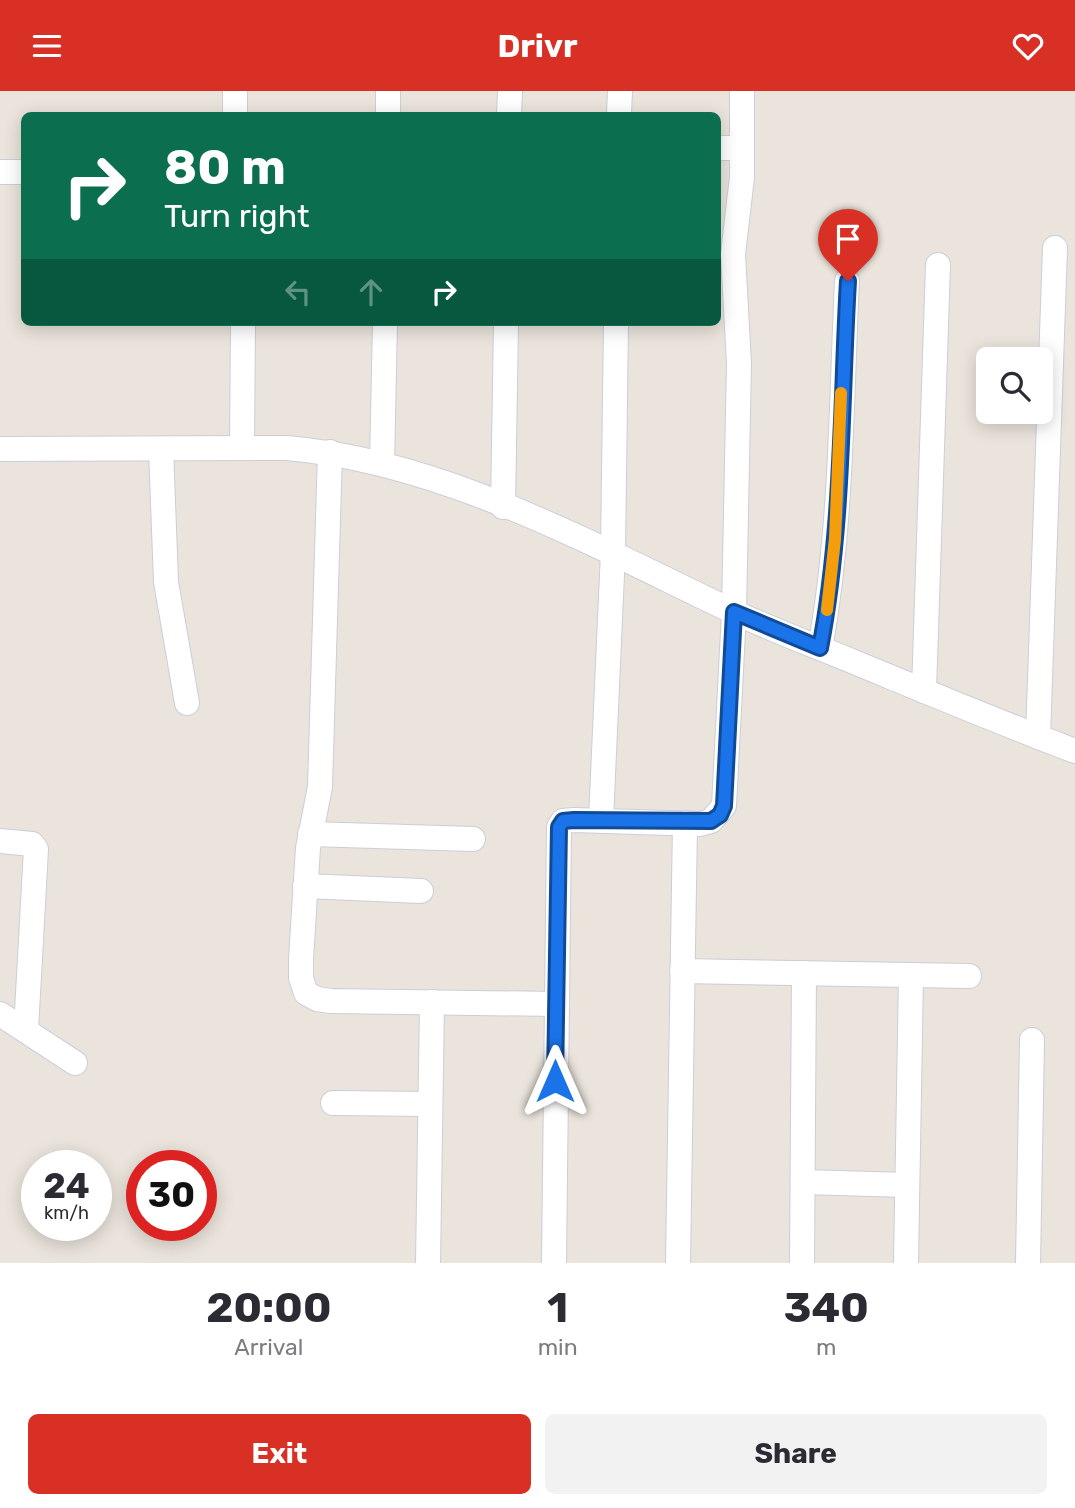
<!DOCTYPE html>
<html lang="en">
<head>
<meta charset="utf-8">
<style>
	:root { --surface:#fff; --page:#f2f2f3; --text:#2b2b33; --muted:#7c7c81; --accent:#d93025 }
	body { margin:0; font-family:Rubik,sans-serif; background:var(--page); color:var(--text); height:100vh; display:flex; flex-direction:column; font-size:26px; white-space:nowrap }
	* { box-sizing:border-box; margin:0 }
	p { font-size:23px; color:var(--muted) }
	.icon { flex:none; width:38px; height:38px; fill:none; stroke:currentColor; stroke-width:2; stroke-linecap:round; stroke-linejoin:round }
	.map { position:relative; height:1172px; overflow:hidden }
	.drawer { display:flex; flex-direction:column; background:var(--surface); flex:1 }
	.drawer>* { flex:none }
	.guide { position:absolute; left:21px; top:21px; width:700px; height:214px; border-radius:10px; box-shadow:0 4px 18px #0003; background:#0b6e4f; color:#fff; overflow:hidden }
	.tools { position:absolute; left:976px; top:256px; display:grid; gap:14px }
	.tools a { display:grid; place-items:center; width:77px; height:77px; border-radius:10px; background:var(--surface); box-shadow:0 4px 18px #0003; font-size:35px }
	.speed { position:absolute; left:21px; top:1059px; display:flex; gap:14px; font-size:35px; font-weight:700; text-align:center }
	.speed>* { display:grid; place-content:center; width:91px; height:91px; border-radius:50%; background:var(--surface); box-shadow:0 4px 18px #0003; line-height:1 }
	.speed small { font-size:18px; font-weight:400 }
	.speed .limit { border:10px solid #d22; background:#fff; color:#111 }
	.pin { position:absolute; display:grid; place-items:center; width:60px; height:60px; color:#fff; margin:-72px -30px; border-radius:50% 50% 50% 0; rotate:-45deg; box-shadow:0 0 7px #0007 }
	.pin .icon { rotate:45deg }
	.me { position:absolute; width:77px; margin:-38px; rotate:0deg; stroke-linejoin:round; filter:drop-shadow(0 0 5px #0008) }
	.turn { display:flex; align-items:center; gap:24px; height:147px; padding:0 28px; font-size:32px }
	.turn .icon { width:91px; height:91px; stroke-width:2.5 }
	.turn b { display:block; font-size:49px; line-height:60px }
	.lanes { display:flex; align-items:center; height:66px; padding:0 28px; background:#0003; justify-content:center; gap:35px; direction:ltr }
	.lanes .off { opacity:.35 }
	.eta { display:flex; justify-content:space-evenly; align-items:center; height:119px; text-align:center }
	.eta b { font-size:42px; font-weight:700; line-height:49px }
	.button { display:flex; gap:14px; margin-top:auto; padding:14px 28px }
	.button a { flex:1; height:80px; border-radius:10px; background:var(--accent); color:#fff; font-size:28px; font-weight:700; line-height:80px; text-align:center }
	.button a+a { background:var(--page); color:var(--text) }
	header { display:flex; justify-content:space-between; align-items:center; height:91px; padding:0 28px; background:var(--accent); color:#fff; font-size:32px; font-weight:700 }
	.map>svg:first-child { display:block }
</style>
</head>
<body>
<header><svg class="icon" aria-label="menu" viewBox="0 0 24 24"><path d="M4 6h16M4 12h16M4 18h16"/></svg>Drivr<svg class="icon" aria-label="heart" viewBox="0 0 24 24"><path d="M12 20l-8-8c-3-5 5-10 8-4 3-6 11-1 8 4z"/></svg></header>
<div class="map">
<svg width="1075" height="1172" viewBox="0 0 1075 1172">
	<rect width="100%" height="100%" fill="#eae4dc"/>
	<g fill="none" stroke-linecap="round" stroke-linejoin="round">
		<defs>
			<g id="minor">
				<path d="M235,0V24"/>
				<path d="M388,24V0"/>
				<path d="M509,24L510,0"/>
				<path d="M619,24L620,0"/>
				<path d="M718,57H742"/>
				<path d="M0,81H24"/>
				<path d="M242,357L243,231"/>
				<path d="M0,358L287,357C442,370 593,454 732,520C772,539 813,554 854,571C927,601 1001,632 1075,660"/>
				<path d="M161,358L166,491L187,612"/>
				<path d="M330,361L320,696L308,757L301,868V887L306,902L317,908L331,910L556,913"/>
				<path d="M382,372L385,231"/>
				<path d="M503,416L506,231"/>
				<path d="M820,557C842,437 841,312 847,190"/>
				<path d="M924,600L938,174"/>
				<path d="M1038,646L1055,157"/>
				<path d="M601,729L613,461L616,231"/>
				<path d="M310,743L473,748"/>
				<path d="M0,750L32,753L36,758L26,939"/>
				<path d="M305,795L421,800"/>
				<path d="M682,880L969,885"/>
				<path d="M0,923L75,972"/>
				<path d="M333,1012L430,1013"/>
				<path d="M803,1091L907,1094"/>
				<path d="M428,1172L432,911"/>
				<path d="M554,1172L559,736L563,730L574,729L700,733L711,730L724,715L734,521L739,273L733,163L742,86V0"/>
				<path d="M678,1172L685,732"/>
				<path d="M802,1172L804,882"/>
				<path d="M906,1172L911,884"/>
				<path d="M1028,1172L1032,949"/>
			</g>
		</defs>
		<use href="#minor" stroke="#cbced9" stroke-width="26"/>
		<use href="#minor" stroke="#fff" stroke-width="24"/>
	</g>
	<g fill="none" stroke-linecap="round" stroke-linejoin="round">
		<defs>
			<path id="route" d="M555,990L559,736L563,730L574,729L711,730L720,724L724,715L734,521L820,557C843,439 841,310 848,190"/>
		</defs>
		<use href="#route" stroke="#114b97" stroke-width="18"/>
		<use href="#route" stroke="#1a73e8" stroke-width="12"/>
		<path stroke="#f59e0b" stroke-width="12" d="M827,519L835,448L841,302"/>
	</g>
</svg>
<div class="tools">
<a><svg class="icon" aria-label="search" viewBox="0 0 24 24"><circle cx="10" cy="10" r="6"/><path d="M15 15l6 6"/></svg></a>
</div>
<div class="speed"><div>24<small>km/h</small></div><div class="limit">30</div></div>
<div class="pin" style="left:848px;top:190px;background:#d93025"><svg class="icon" aria-label="arrive" viewBox="0 0 24 24"><path d="M6 21V4h12l-3 4 3 4H6"/></svg></div>
<svg class="me" style="left:555px;top:990px" viewBox="-20 -20 40 40"><path d="M0-17L14 15 0 8-14 15z" fill="#1a73e8" stroke="#fff" stroke-width="4"/></svg>
<div class="guide">
<div class="turn"><svg class="icon" aria-label="right" viewBox="0 0 24 24"><path d="M7 20v-9h11M14 6l5 5-5 5"/></svg><div><b>80 m</b>Turn right</div></div>
<div class="lanes"><svg class="icon off" aria-label="left" viewBox="0 0 24 24"><path d="M17 20v-9H6M10 6l-5 5 5 5"/></svg><svg class="icon off" aria-label="ahead" viewBox="0 0 24 24"><path d="M12 20V5M6 11l6-6 6 6"/></svg><svg class="icon" aria-label="right" viewBox="0 0 24 24"><path d="M7 20v-9h11M14 6l5 5-5 5"/></svg></div>
</div>
</div>
<section class="drawer">
<div class="eta">
<div><b>20:00</b><p>Arrival</p></div>
<div><b>1</b><p>min</p></div>
<div><b>340</b><p>m</p></div>
</div>
<div class="button"><a>Exit</a><a>Share</a></div>
</section>
</body>
</html>
